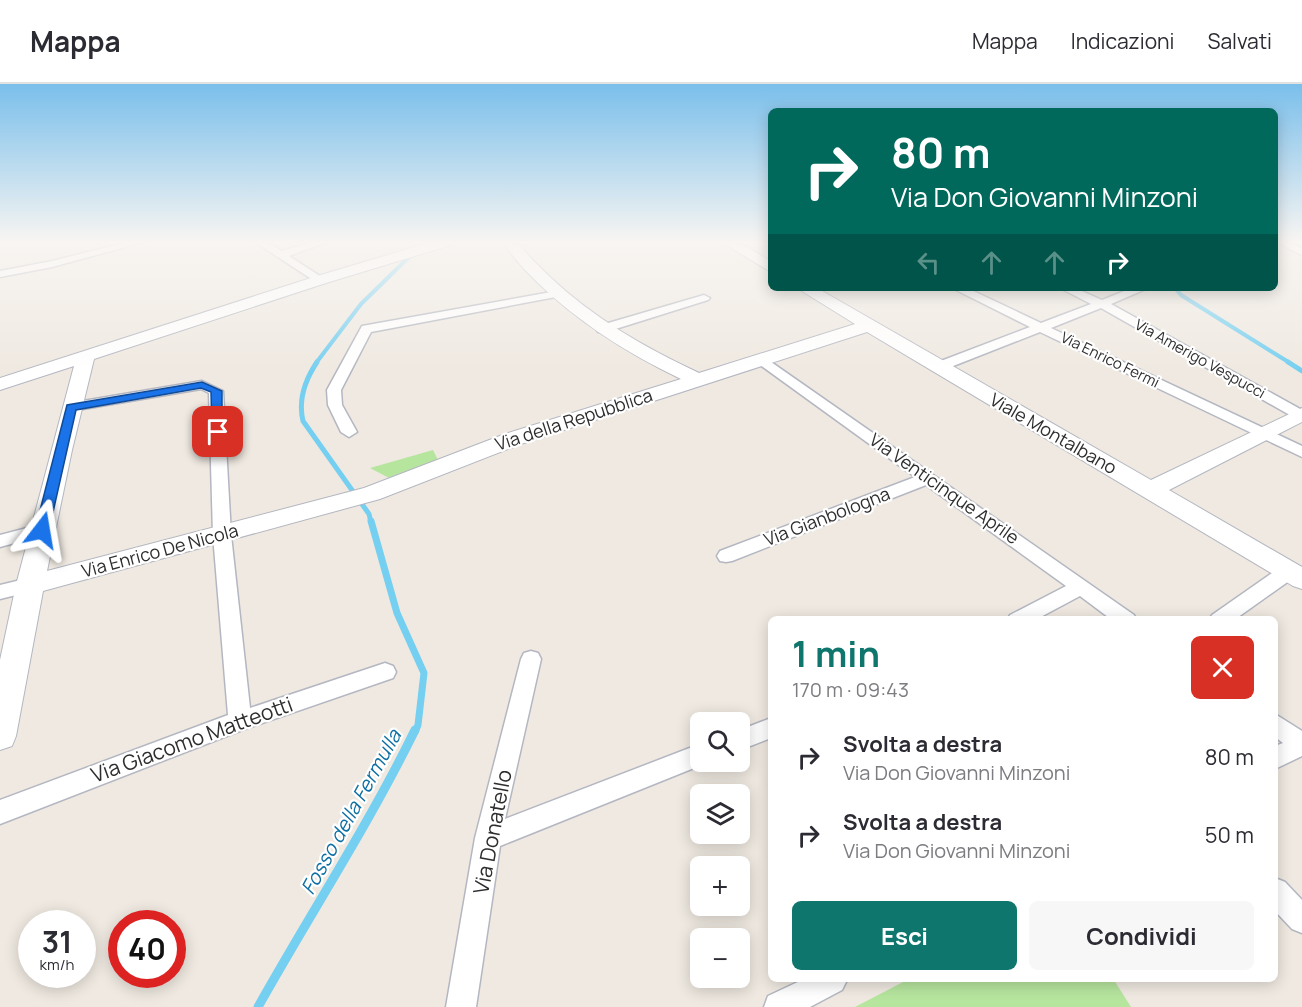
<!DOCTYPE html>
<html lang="it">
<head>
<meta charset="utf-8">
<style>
	:root { --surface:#fff; --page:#f7f7f7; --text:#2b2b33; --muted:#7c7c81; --line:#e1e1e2; --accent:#0f766e }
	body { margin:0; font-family:Manrope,sans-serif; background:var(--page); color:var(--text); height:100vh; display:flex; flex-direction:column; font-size:22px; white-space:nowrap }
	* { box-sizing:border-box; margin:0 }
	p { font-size:20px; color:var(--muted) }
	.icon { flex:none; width:33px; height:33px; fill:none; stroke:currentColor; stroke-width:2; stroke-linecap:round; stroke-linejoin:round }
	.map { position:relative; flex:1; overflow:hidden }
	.side { position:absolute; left:768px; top:532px; width:510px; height:366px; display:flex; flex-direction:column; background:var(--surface); border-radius:9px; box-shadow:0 3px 15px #0003 }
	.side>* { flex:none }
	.hud { position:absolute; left:768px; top:24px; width:510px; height:183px; border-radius:9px; box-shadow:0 3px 15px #0003; background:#00695c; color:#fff; overflow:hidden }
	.tools { position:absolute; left:690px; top:628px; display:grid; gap:12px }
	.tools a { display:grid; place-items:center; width:60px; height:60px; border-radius:9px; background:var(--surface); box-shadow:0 3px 15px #0003; font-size:30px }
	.speed { position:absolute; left:18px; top:826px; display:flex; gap:12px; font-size:30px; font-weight:700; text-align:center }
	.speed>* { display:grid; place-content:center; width:78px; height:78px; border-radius:50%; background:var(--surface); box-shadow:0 3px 15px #0003; line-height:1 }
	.speed small { font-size:15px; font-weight:400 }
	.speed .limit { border:9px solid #d22; background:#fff; color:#111 }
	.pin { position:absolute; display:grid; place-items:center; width:51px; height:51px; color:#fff; margin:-26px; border-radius:12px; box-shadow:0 3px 9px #0006 }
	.me { position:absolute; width:66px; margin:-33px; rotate:14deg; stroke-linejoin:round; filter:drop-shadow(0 0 4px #0008) }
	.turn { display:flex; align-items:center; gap:21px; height:126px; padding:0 24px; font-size:27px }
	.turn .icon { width:78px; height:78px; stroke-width:2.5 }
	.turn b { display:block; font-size:42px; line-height:51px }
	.lanes { display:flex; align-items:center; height:57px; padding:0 24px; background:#0003; justify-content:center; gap:30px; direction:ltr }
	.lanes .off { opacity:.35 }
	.round { display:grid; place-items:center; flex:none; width:63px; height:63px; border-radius:9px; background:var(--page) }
	.overview { display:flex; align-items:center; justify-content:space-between; height:102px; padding:0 24px }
	h1 { font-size:36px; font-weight:700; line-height:45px; color:var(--accent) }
	.primary-button { display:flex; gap:12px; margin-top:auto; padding:12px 24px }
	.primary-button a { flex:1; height:69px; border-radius:9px; background:var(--accent); color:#fff; font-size:24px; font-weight:700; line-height:69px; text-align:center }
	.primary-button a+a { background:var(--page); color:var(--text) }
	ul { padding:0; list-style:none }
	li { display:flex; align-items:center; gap:18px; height:78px; padding:0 24px }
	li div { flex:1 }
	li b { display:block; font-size:22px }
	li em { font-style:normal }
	header { display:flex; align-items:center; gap:36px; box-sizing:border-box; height:84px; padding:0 30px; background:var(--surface); border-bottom:2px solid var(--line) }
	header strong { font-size:28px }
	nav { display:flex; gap:33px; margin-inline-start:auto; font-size:21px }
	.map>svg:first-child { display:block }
</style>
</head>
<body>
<header>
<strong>Mappa</strong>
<nav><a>Mappa</a><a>Indicazioni</a><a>Salvati</a></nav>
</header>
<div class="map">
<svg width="1302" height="923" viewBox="0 0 1302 923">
	<rect width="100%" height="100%" fill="#efe9e1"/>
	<g fill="#b6e59e">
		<path d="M433,366L438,376L391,395L370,384Z"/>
		<path d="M907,896H1114L1131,923H855Z"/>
	</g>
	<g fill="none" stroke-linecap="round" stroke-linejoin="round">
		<g stroke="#75cff0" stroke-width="4">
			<path d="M1175,204L1181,211L1290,279"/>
			<path d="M316,279L361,220L409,173"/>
		</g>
		<g stroke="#75cff0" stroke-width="5">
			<path d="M317,278C305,296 298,316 303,337L369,430L371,438"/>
			<path d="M1288,278L1302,287"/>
		</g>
		<path stroke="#75cff0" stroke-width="7" d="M371,437L397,529L424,589L418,641L415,648"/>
		<path stroke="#75cff0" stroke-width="9" d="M258,923C310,830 368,742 415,646"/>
		<defs>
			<g id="street">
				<path d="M128,158H144L52,183L0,193V187L52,177Z"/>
				<path d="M255,158H267L282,167L312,158H327L289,172L326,196L320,199L316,198Z"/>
				<path d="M1276,158H1289L1302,164V171Z"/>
				<path d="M952,204H967L1041,239L1091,220L1060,204H1075L1102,216L1132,204H1148L1111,220L1302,326V335L1295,334L1101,224L1051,244L1302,362V373L1040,248L943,286H933L931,283L933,280L1030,243Z"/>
				<path d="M557,207L561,208V212L371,248L341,306L342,321L357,348L349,353L341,348L328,321L327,306L362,242Z"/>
				<path d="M704,211L710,214L708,216L606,248H598L596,245L598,242Z"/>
				<path d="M761,271L1134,531L1137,536H1112L1080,512L1035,536H1007L1010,531L1066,502L926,401L732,477L726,478L720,477L717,472L720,467L915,393L756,278L754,275L756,272Z"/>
				<path d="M202,297L223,307L231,451L250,624L385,579L393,582L396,588L393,594L245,645L0,740V716L228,631L213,451L209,309L201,305L71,327L64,323L71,319Z"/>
				<path d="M42,440L48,442L51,446L48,450L0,463V451Z"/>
				<path d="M1289,480L1296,482L1298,487L1296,492L1234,536H1209L1212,531L1282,482Z"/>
				<path d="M29,494L36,496L39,501L36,506L0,515V501Z"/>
				<path d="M531,567L538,569L541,575L505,735L700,660V678H709L500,762L476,923H446L475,754L521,575L524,569Z"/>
				<path d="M1275,630L1302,647V672L1275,685V662L1283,659L1275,653Z"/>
				<path d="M771,634V654L740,666V646Z"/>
				<path d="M1275,794L1285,798L1302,816V849L1292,845L1275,827Z"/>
				<path d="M802,896H847L842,906L810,923H764L768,912Z"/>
			</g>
			<g id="secondary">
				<path d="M431,158H453L451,161L326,199L94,275L72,366L47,487L364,404L505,350L681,295C627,269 579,239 536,197C524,185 512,173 504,158H518C526,171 538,181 549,192C593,234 644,263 699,289L855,240L797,204H817L1151,396L1302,324V338L1169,406L1302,483V505L1293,502L867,248L521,360L380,415L43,507L16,652L12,662L0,666V576L16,501L74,282L0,306V294L314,193Z"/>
				<path d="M721,158H738L771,177V188Z"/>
			</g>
		</defs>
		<use href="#street" stroke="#b4b7c1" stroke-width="3"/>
		<use href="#secondary" stroke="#b4b7c1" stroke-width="2"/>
		<use href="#street" fill="#fff" fill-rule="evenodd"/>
		<use href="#secondary" fill="#fff" fill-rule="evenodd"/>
	</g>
	<linearGradient id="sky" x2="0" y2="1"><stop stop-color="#7abfeb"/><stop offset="0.55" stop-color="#f8f5f2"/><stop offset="1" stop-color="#f8f5f2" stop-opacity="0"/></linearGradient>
	<rect width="1302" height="287" fill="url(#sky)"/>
	<path fill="#1a73e8" stroke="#114b97" stroke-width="1.5" d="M202,298L222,307V350L218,351L212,348L211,308L201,304L76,326L49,446L47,449H37L35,446L67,321Z"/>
	<g text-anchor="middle" stroke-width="4.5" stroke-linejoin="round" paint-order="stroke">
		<g font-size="15" fill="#2e2e2e" stroke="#fff">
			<text transform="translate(1200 275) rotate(29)" y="5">Via Amerigo Vespucci</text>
			<text transform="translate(1110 276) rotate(26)" y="5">Via Enrico Fermi</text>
		</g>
		<g font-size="18" fill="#2e2e2e" stroke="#fff">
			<text transform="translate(574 336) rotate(-18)" y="6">Via della Repubblica</text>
			<text transform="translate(1053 350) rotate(30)" y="6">Viale Montalbano</text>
			<text transform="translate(944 405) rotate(35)" y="6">Via Venticinque Aprile</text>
			<text transform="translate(827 433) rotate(-21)" y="6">Via Gianbologna</text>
			<text transform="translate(160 467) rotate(-15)" y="6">Via Enrico De Nicola</text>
		</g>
		<g font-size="20" font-style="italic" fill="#0d6fa3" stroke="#fff">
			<text transform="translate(351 728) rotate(-61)" y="7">Fosso della Fermulla</text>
		</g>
		<g font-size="21" fill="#2e2e2e" stroke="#fff">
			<text transform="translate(192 656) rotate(-20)" y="7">Via Giacomo Matteotti</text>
			<text transform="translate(493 748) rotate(-79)" y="7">Via Donatello</text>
		</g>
	</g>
</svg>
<div class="tools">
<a><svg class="icon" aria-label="search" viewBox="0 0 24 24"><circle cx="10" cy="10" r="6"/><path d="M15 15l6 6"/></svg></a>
<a><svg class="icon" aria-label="layers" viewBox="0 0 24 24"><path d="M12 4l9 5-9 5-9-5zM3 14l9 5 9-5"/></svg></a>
<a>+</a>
<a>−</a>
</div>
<div class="speed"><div>31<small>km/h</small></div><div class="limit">40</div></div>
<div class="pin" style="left:218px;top:348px;background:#d93025"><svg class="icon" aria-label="arrive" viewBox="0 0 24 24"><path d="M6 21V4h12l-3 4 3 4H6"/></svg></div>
<svg class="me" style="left:42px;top:446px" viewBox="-20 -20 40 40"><path d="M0-17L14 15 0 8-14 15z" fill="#1a73e8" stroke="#fff" stroke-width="4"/></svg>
<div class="hud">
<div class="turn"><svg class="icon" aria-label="right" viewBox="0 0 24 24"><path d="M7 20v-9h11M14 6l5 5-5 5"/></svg><div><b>80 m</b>Via Don Giovanni Minzoni</div></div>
<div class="lanes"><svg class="icon off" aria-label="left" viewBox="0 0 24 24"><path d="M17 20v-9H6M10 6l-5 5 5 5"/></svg><svg class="icon off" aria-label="ahead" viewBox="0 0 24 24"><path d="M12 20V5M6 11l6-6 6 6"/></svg><svg class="icon off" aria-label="ahead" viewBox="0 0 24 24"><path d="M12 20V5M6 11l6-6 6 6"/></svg><svg class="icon" aria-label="right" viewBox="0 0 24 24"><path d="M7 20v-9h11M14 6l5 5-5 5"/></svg></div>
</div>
<section class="side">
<div class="overview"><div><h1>1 min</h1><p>170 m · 09:43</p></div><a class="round" style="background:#d93025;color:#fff"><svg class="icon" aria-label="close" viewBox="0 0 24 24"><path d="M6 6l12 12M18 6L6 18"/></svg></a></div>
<ul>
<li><svg class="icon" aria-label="right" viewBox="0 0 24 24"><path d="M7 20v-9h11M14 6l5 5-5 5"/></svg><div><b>Svolta a destra</b><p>Via Don Giovanni Minzoni</p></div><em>80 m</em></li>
<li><svg class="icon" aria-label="right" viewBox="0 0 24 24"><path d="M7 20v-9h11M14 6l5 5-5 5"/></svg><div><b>Svolta a destra</b><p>Via Don Giovanni Minzoni</p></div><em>50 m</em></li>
</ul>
<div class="primary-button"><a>Esci</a><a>Condividi</a></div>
</section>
</div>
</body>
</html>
